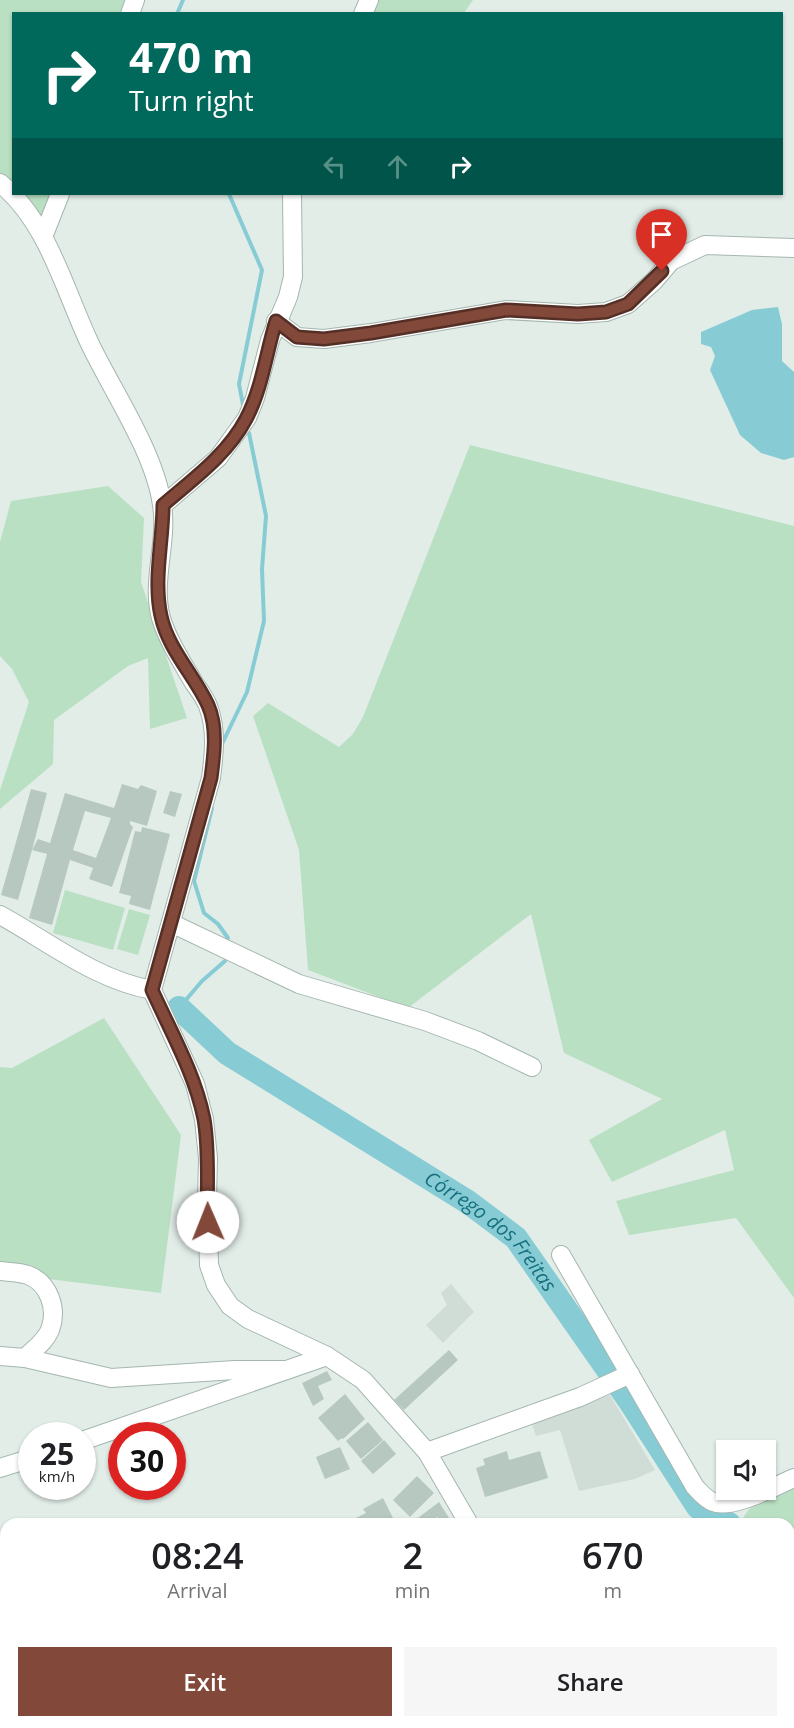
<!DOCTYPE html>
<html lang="en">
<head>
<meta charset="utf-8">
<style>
	:root { --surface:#fff; --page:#f6f6f6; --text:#202124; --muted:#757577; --accent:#82483a }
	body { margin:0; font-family:"Open Sans",sans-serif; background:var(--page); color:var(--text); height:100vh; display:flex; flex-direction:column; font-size:22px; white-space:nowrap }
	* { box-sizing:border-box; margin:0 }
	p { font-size:20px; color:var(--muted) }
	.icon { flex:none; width:33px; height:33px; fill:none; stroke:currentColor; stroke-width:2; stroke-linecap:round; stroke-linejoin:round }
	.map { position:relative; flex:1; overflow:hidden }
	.side { position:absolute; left:0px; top:1518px; width:795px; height:210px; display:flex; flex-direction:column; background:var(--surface); border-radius:18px 18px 0 0; box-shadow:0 2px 4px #0004 }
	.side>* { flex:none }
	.banner { position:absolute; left:12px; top:12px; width:771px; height:183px; border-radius:0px; box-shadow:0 2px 4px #0004; background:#00695c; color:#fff; overflow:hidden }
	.tools { position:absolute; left:716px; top:1440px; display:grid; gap:12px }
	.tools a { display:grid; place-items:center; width:60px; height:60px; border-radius:0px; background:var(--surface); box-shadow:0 2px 4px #0004; font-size:30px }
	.speed { position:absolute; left:18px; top:1422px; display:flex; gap:12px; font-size:30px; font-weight:700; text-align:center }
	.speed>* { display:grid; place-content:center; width:78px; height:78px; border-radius:50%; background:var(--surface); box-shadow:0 2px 4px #0004; line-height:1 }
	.speed small { font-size:15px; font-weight:400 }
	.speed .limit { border:9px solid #d22; background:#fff; color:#111 }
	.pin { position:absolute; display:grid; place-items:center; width:51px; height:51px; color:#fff; margin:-62px -26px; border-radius:50% 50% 50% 0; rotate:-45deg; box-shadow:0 0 6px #0007 }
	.pin .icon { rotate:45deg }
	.me { position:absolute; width:66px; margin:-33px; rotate:359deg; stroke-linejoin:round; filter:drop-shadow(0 0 4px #0008) }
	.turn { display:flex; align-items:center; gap:21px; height:126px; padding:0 18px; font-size:27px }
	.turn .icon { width:78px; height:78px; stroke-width:2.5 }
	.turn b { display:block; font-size:42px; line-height:51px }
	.lanes { display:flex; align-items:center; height:57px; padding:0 18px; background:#0003; justify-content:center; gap:30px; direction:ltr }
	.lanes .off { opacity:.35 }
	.eta { display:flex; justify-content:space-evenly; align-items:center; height:102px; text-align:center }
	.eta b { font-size:36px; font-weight:600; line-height:42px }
	.action { display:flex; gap:12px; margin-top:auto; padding:12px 18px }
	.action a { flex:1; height:69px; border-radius:0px; background:var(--accent); color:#fff; font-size:24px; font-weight:600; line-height:69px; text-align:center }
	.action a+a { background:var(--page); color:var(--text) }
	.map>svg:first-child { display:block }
</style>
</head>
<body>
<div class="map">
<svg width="794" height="1728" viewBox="0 0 794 1728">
	<rect width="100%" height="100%" fill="#e2ede8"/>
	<g fill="#d0ddd7">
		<path d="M451,1284L474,1312L443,1343L426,1325L447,1305L441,1293Z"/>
		<path d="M610,1395L655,1470L635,1479L579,1491L560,1430L536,1436L531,1421Z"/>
	</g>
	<g fill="#bae0c3">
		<path d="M0,0H135L130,13L14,14V194H60L43,237L0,189Z"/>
		<path d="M378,0H473L464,13L372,14Z"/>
		<path d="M470,445L794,526V1298L736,1218L629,1235L616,1201L734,1170L725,1130L612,1182L589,1140L662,1099L564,1053L531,914L408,1008L308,970L299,850L253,716L268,703L339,747L353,734L363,717Z"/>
		<path d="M108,486L144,518L141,582L187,718L150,729L148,658L128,666L54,720L53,764L0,809V790L29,702L12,669L0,656V542L11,501Z"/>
		<path d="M65,890L125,908L113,950L53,933Z"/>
		<path d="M129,909L150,915L138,955L117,949Z"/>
		<path d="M104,1018L181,1135L161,1293L0,1273V1067L12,1068Z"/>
		<path d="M794,1489V1589L789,1583V1524H739L749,1509Z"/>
		<path d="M230,1722H349L350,1728H221Z"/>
	</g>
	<path fill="#87ccd5" d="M778,307L782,324V361L794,372V457L784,460L761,453L740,435L710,370L715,356L711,347L701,344V332L752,310Z"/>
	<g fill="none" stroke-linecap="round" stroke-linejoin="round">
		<g stroke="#87ccd5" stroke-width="4">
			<path d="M177,14L183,0"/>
			<path d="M229,194L262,270L239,384L243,405"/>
			<path d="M222,744L247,692L264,621L262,569L266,516L249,433"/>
			<path d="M212,808L194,881L204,913L218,924L228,938"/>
			<path d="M179,1008L202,981L225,961"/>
		</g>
		<g stroke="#87ccd5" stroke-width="24">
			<path id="s1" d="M179,1008L227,1053L468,1202L516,1238L631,1403L698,1507L713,1519L729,1524"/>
			<path d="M789,1583L794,1589"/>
		</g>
	</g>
	<g fill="#b7c8c1" fill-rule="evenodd">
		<path d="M122,784L138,789L141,785L157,791L147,826L130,821V824L133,827L112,887L89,879L93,868L70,860L52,925L29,918L47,854L32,850L18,900L1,895L31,789L47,793L32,850L38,839L50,843L65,793L114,808ZM85,811L111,818L96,858L73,850Z"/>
		<path d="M170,791L182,794L175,817L163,813Z"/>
		<path d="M142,827L170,834L150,910L129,904L131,896L119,893L135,831L141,832Z"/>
		<path d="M449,1350L458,1360L404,1410L394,1400Z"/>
		<path d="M327,1371L332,1380L318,1386L324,1399L313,1406L302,1383Z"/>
		<path d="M345,1394L365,1419L343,1439L342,1438L338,1441L318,1418Z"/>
		<path d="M368,1422L383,1440L361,1459L346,1441Z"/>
		<path d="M384,1440L396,1454L373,1474L361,1461Z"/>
		<path d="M340,1447L350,1469L325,1479L316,1457Z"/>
		<path d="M507,1451L509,1460L540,1451L548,1478L485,1497L476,1468L485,1465L483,1459Z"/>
		<path d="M417,1476L434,1493L410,1517L393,1500Z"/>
		<path d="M383,1498L395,1522L392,1524H353L357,1522L356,1518L366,1513L363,1509Z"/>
		<path d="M439,1502L449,1518L441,1520L437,1517L435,1519L439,1524H410Z"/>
	</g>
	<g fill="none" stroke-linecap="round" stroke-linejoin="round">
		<defs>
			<g id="minor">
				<path d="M130,14L135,0"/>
				<path d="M363,14L369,0"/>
				<path d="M0,183C48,222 64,289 90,344C113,392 155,453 162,505C168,542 151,581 161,618C168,641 182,662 194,683C199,690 205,698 208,706C217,729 214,755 211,778L152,990L195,1084L204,1119L208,1158L207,1200L209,1265L216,1285L230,1306L248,1319L327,1356L363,1380L427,1452L469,1524"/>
				<path d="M43,237L60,194"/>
				<path d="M276,321L297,337L324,339L371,333L506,310L578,314L606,312L628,304L654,281L671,261L705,245L794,248"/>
				<path d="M163,505L218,458L247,418L255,398L270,340L288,297L293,277L292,194"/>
				<path d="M0,915C49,942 96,980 152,990"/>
				<path d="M171,923L299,984L425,1021L478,1041L532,1067"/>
				<path d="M561,1255L695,1487C700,1492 705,1499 713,1502C732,1510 775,1486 794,1478"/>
				<path d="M0,1271C9,1272 20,1272 28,1275C49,1283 58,1309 50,1330C45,1342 34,1349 25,1358L0,1356"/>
				<path d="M25,1358L111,1378L235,1370H287"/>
				<path d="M82,1441L327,1356"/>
				<path d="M427,1452L580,1397L630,1374"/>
				<path d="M0,1468L32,1458"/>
				<path d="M703,1722L710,1728"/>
				<path d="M75,1728L91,1722"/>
				<path d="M200,1728L207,1722"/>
			</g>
		</defs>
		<use href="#minor" stroke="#a4b6af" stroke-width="20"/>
		<use href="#minor" stroke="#fff" stroke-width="18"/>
	</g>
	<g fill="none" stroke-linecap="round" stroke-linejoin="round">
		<defs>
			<path id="route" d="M208,1222C206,1187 210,1154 204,1119C195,1074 171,1032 152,990L211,778C214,755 218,728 208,705C194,675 168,649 161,616C153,580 163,541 163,505C193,479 227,455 246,419C262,389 266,353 276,321L297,337L324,339L371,333L506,310L578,314L606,312L628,304L662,271"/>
		</defs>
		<use href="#route" stroke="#542f26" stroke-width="15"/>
		<use href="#route" stroke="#82483a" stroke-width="10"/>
	</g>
	<g text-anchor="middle" stroke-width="6" stroke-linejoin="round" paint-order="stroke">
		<g font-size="20" font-style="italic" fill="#17717f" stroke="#f3f9f6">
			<text dy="7" stroke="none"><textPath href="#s1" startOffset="386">Córrego dos Freitas</textPath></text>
		</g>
	</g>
</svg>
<div class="tools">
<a><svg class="icon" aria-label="sound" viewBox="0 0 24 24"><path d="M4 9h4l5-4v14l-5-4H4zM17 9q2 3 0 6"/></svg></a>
</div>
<div class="speed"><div>25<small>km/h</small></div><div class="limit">30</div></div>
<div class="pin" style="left:662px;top:271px;background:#d93025"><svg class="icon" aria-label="arrive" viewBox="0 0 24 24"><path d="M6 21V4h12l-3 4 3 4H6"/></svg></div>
<svg class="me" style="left:208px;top:1222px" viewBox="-20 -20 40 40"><circle r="19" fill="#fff"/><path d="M0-13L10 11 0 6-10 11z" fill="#82483a"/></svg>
<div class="banner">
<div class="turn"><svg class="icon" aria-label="right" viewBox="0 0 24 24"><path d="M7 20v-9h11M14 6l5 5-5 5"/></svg><div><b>470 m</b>Turn right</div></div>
<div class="lanes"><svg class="icon off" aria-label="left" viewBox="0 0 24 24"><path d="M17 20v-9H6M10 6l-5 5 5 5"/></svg><svg class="icon off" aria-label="ahead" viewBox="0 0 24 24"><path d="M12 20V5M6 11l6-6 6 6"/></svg><svg class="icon" aria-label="right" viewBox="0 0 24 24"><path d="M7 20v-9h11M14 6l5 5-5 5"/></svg></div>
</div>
<section class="side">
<div class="eta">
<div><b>08:24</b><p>Arrival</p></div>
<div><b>2</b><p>min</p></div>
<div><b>670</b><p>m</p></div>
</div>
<div class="action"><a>Exit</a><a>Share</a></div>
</section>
</div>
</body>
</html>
